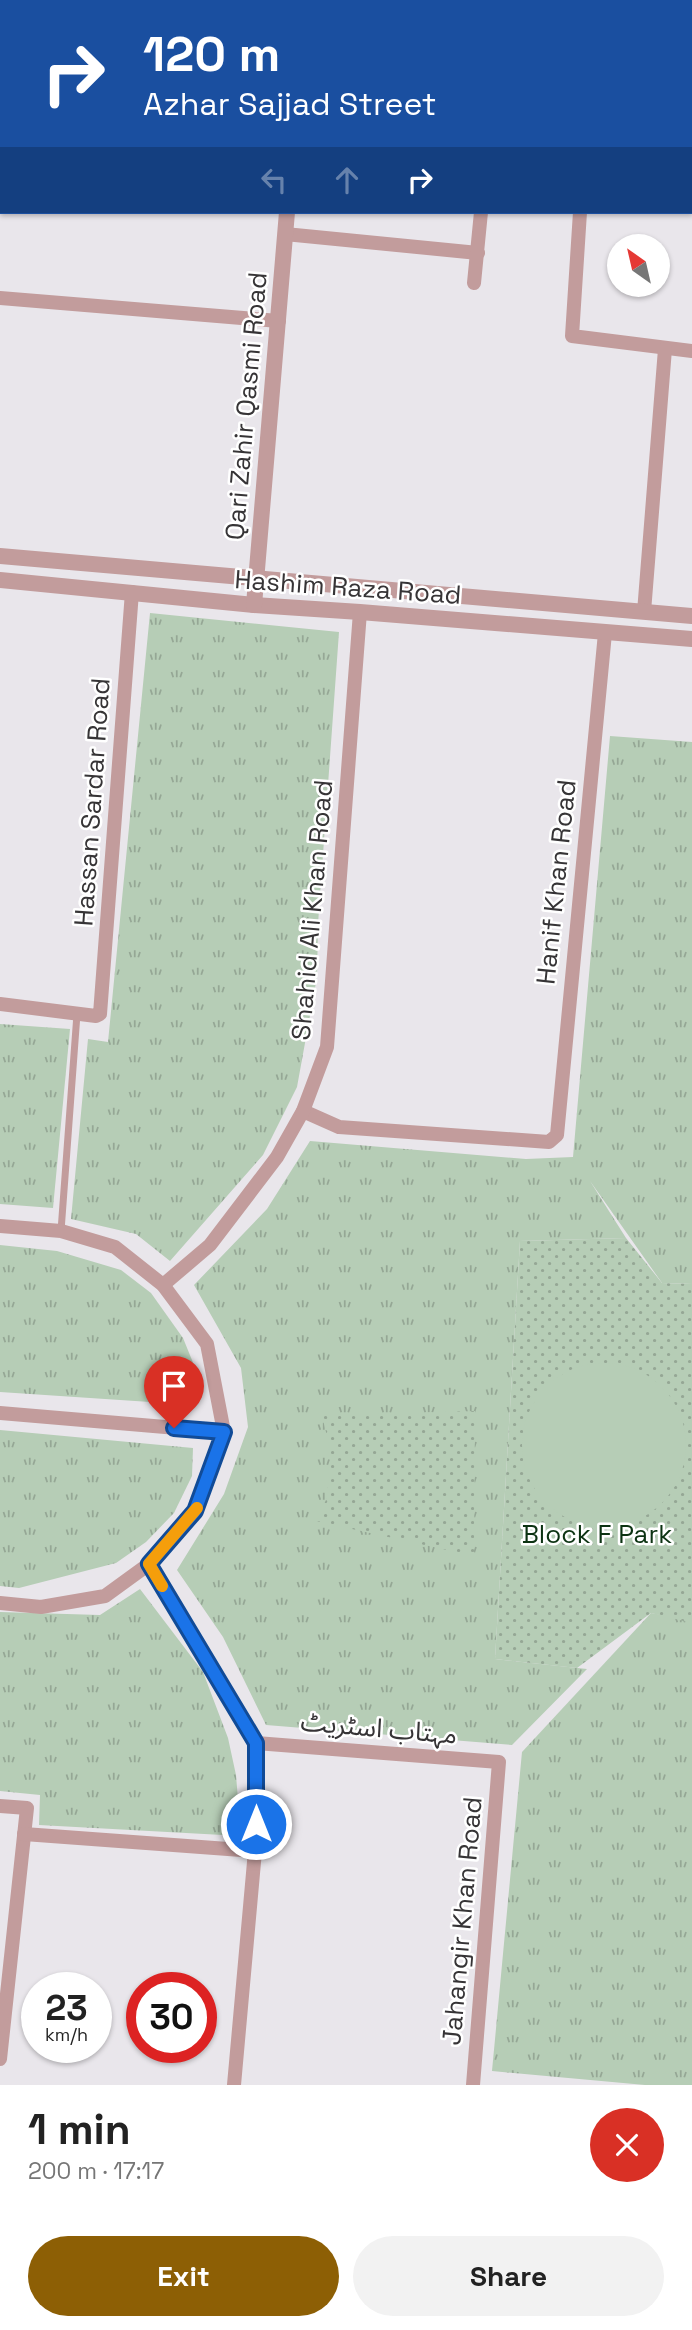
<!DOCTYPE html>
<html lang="en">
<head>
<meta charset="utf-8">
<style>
	:root { --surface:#fff; --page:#f2f2f2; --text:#222; --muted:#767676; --accent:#8d5f05 }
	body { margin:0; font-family:"Space Grotesk","Noto Sans Arabic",sans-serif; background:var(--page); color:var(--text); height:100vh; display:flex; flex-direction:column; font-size:26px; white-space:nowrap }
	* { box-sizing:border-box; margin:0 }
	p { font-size:23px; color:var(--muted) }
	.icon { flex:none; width:38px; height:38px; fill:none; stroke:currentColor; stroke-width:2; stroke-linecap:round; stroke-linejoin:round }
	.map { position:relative; height:2085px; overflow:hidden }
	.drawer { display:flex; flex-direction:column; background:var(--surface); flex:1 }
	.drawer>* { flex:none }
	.top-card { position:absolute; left:0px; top:0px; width:693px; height:214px; box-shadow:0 2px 5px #0004; background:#1a4fa0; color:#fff; overflow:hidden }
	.needle { width:46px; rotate:326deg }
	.tools { position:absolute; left:607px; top:234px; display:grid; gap:14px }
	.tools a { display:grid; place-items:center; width:63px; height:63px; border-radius:50%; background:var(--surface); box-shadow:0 2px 5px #0004; font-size:35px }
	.speed { position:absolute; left:21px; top:1972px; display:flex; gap:14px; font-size:35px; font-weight:700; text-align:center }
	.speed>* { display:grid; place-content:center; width:91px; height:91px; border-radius:50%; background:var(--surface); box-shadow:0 2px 5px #0004; line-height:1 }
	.speed small { font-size:18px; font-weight:400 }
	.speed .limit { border:10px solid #d22; background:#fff; color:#111 }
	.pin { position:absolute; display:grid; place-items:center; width:60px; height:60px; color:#fff; margin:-72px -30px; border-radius:50% 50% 50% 0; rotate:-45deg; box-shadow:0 0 7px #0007 }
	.pin .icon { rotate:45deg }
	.me { position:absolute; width:77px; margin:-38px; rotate:0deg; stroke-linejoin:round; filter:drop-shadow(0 0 5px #0008) }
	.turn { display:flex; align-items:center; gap:24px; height:147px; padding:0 28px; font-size:32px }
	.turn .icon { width:91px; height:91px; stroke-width:2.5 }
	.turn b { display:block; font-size:49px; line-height:60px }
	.lanes { display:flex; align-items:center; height:66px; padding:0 28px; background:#0003; justify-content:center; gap:35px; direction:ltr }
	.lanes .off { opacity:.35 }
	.round { display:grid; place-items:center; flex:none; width:74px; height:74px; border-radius:37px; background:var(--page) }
	.headline { display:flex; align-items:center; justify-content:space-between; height:119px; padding:0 28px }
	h1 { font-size:42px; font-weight:800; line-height:52px }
	.button { display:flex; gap:14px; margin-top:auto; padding:14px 28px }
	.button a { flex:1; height:80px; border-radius:42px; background:var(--accent); color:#fff; font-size:28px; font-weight:800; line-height:80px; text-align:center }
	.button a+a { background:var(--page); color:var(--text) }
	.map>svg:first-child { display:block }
</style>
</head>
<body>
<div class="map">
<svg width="692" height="2085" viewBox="0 0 692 2085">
	<defs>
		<pattern id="grass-tufts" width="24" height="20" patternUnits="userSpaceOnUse" patternTransform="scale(1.75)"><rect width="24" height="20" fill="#b6cdb6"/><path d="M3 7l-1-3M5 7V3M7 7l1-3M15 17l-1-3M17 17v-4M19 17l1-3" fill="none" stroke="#95a795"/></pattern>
		<pattern id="park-dots" width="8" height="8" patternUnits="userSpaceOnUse" patternTransform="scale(1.75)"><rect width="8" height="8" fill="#b6cdb6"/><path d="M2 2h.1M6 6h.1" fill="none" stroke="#95a795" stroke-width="1.8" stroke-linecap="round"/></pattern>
	</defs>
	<rect width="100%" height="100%" fill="#e9e6eb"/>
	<g fill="url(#grass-tufts)">
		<path d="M150,613L339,632L318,924L317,977L297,1087L263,1155L170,1261L136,1234L71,1219L88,1039L108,1042Z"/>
		<path d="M610,736L692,742V1284L662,1283L590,1181L626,1238L520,1241L495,1659L587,1669L512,1745L266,1725L223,1637L177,1570L224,1494L248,1427L241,1368L194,1285L267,1209L310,1141L526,1159L573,1157Z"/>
		<path d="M0,1024L70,1029L53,1208L0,1204Z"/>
		<path d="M0,1245L57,1251L121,1270L151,1293L183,1338L194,1365L195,1405L0,1392Z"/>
		<path d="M0,1430L193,1448L192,1476L174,1513L146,1542L116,1563L19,1588L0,1586Z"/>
		<path d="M140,1589L203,1672L228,1738L236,1775L241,1836L39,1825L40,1795L0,1791V1612L100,1615Z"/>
		<path d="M651,1613L692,1620V2085H645L492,2071L522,1752Z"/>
	</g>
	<g fill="url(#park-dots)">
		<path d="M626,1238L662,1283L692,1284V1623L651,1613L577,1668L495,1659L520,1241Z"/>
		<path d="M475,1411L474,1556L316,1521L326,1500L331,1452L322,1416Z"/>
	</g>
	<circle fill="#b6cdb6" cx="604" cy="1445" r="82"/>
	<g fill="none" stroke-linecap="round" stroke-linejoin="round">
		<path stroke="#c29c9c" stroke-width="7" d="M61,1231L77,1014"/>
		<g stroke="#c29c9c" stroke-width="14">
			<path d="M19,2V0"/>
			<path d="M164,2L165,0"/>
			<path d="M304,2V0"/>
			<path d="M448,2V0"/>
			<path d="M580,212L572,336L692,351"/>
			<path d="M285,234L478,253"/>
			<path d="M474,283L481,212"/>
			<path d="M0,298L279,321"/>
			<path d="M644,612L665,349"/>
			<path d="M0,1004L96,1016L100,1014L132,592"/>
			<path d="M303,1111L339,1127L549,1142L557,1135L605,633"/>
			<path d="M0,1226L61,1231L115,1247L163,1285L207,1344L224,1432"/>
			<path d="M163,1285L210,1245L277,1157L303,1111L327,1047L360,612"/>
			<path d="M0,1413L224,1432"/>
			<path d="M149,1564L256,1743L255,1851L234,2085"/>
			<path d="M0,1603L41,1607L105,1596L149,1564L195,1511L224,1432"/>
			<path d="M256,1743L499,1762L473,2085"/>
			<path d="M0,1806L27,1808L0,2059"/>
			<path d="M24,1834L255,1851"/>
		</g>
		<g stroke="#c29c9c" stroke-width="16">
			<path d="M592,2V0"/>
			<path d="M0,10H2"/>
			<path d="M0,32H2"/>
			<path d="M691,70H692"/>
			<path d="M691,93H692"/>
			<path d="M0,556L692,616"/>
			<path d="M0,580L254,605L360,612L692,639"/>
			<path d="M254,605L287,212"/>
		</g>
	</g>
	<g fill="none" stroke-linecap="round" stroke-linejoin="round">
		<defs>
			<path id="route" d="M174,1428L224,1432L195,1511L149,1564L256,1743V1824"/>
		</defs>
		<use href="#route" stroke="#114b97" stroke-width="18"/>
		<use href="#route" stroke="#1a73e8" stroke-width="12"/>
		<path stroke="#f59e0b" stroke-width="12" d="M162,1586L149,1564L197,1508"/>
	</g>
	<g text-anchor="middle" stroke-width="5" stroke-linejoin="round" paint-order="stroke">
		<g font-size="26" fill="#363436" stroke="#fff">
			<text transform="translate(246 406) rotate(-85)" y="9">Qari Zahir Qasmi Road</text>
			<text transform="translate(348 587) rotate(4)" y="9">Hashim Raza Road</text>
			<text transform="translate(92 802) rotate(-86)" y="9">Hassan Sardar Road</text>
			<text transform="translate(556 882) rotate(-84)" y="9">Hanif Khan Road</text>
			<text transform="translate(312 910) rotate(-85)" y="9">Shahid Ali Khan Road</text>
			<text transform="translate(379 1728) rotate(5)" y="9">مہتاب اسٹریٹ</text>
			<text transform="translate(462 1921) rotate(-85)" y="9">Jahangir Khan Road</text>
		</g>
		<g font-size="26" fill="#0c3312" stroke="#fff">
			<text x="597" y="1543">Block F Park</text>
		</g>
	</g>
</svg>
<div class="tools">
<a><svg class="needle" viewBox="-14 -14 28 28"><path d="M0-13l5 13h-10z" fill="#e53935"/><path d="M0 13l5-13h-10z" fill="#767676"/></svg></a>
</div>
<div class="speed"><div>23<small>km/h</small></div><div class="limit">30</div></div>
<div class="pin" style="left:174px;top:1428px;background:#d93025"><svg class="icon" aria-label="arrive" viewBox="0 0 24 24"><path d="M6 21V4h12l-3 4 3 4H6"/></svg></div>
<svg class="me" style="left:256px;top:1824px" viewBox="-20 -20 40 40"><circle r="17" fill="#1a73e8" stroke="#fff" stroke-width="3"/><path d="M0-11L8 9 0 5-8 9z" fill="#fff"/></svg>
<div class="top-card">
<div class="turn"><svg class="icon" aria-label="right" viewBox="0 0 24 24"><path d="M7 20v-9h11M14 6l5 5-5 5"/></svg><div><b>120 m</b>Azhar Sajjad Street</div></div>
<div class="lanes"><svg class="icon off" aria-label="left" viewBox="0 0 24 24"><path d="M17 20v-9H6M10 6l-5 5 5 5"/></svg><svg class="icon off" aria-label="ahead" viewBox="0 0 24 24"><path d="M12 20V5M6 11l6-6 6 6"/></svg><svg class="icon" aria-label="right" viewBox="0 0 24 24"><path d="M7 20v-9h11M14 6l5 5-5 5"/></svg></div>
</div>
</div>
<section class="drawer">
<div class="headline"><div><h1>1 min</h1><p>200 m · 17:17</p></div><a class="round" style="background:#d93025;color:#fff"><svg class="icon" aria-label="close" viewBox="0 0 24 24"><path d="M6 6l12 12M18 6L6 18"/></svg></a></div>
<div class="button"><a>Exit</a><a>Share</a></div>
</section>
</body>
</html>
